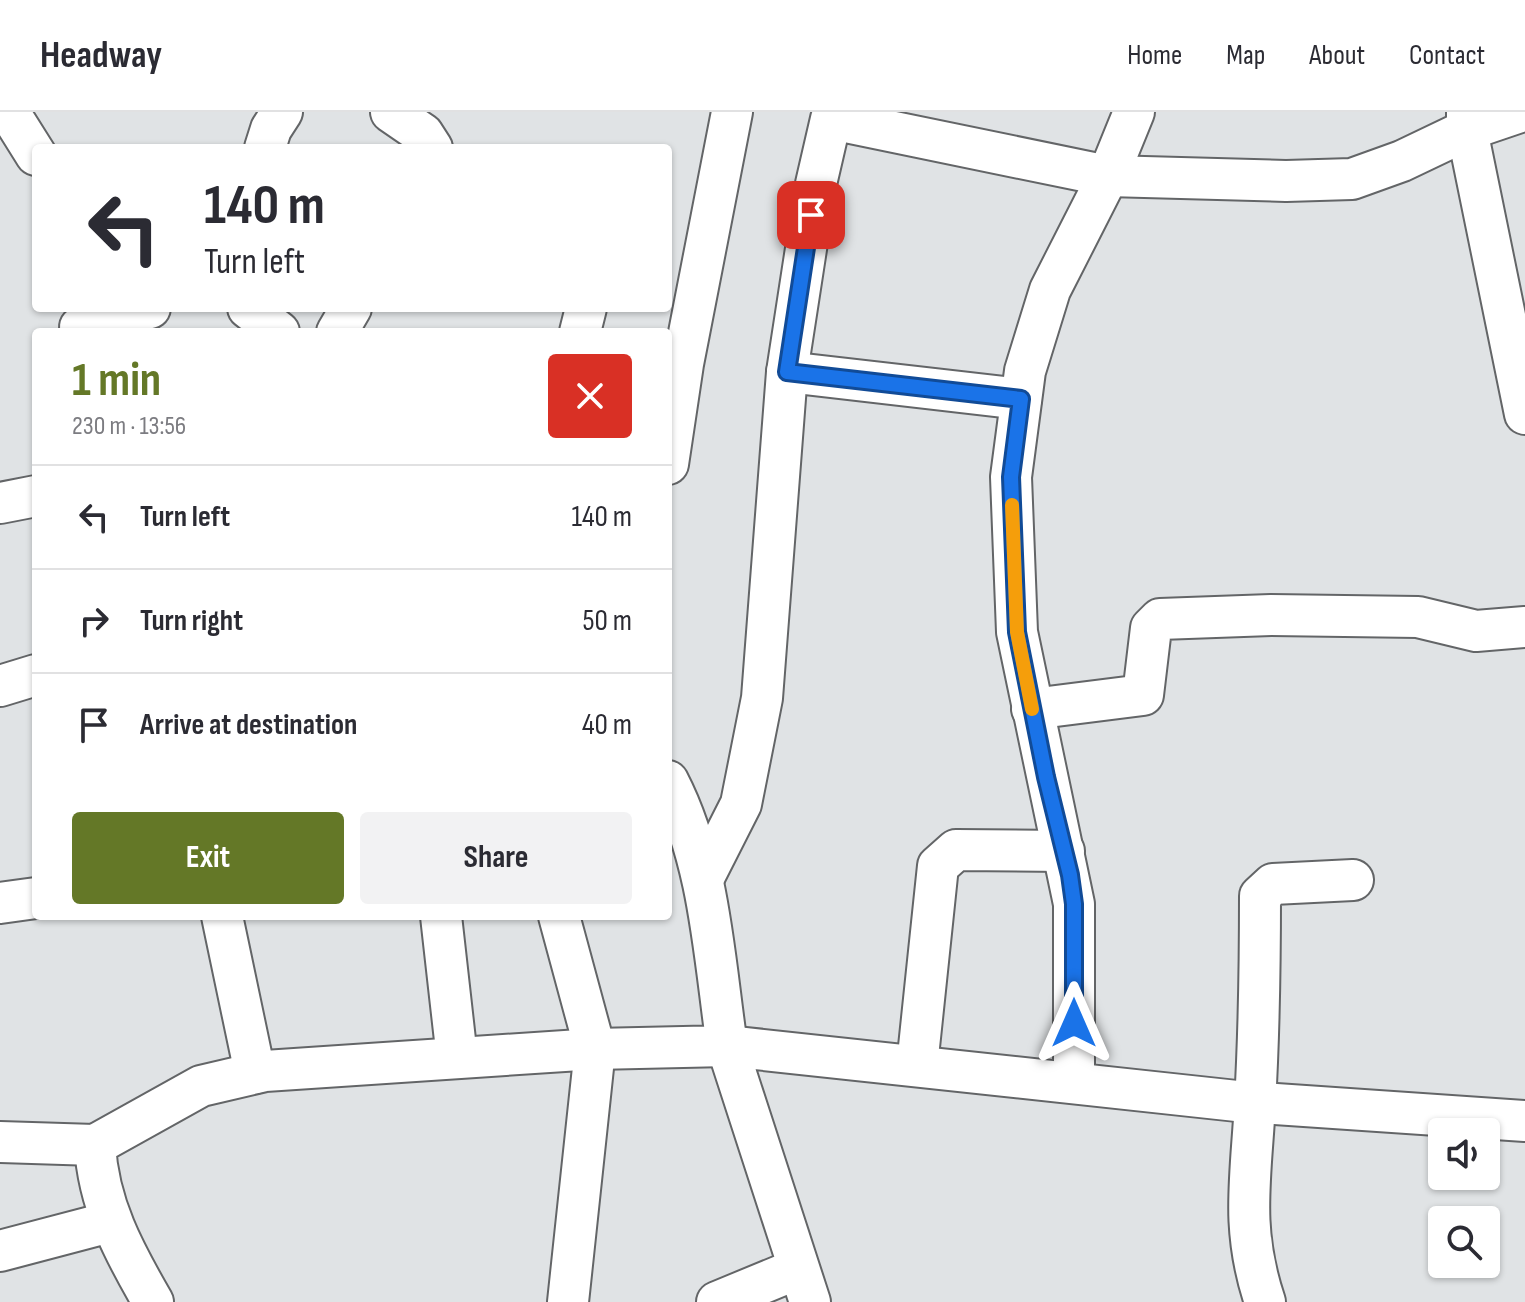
<!DOCTYPE html>
<html lang="en">
<head>
<meta charset="utf-8">
<style>
	:root { --surface:#fff; --page:#f2f2f3; --text:#2b2b33; --muted:#7c7c81; --line:#e1e1e2; --accent:#647827 }
	body { margin:0; font-family:"Sofia Sans Condensed",sans-serif; background:var(--page); color:var(--text); height:100vh; display:flex; flex-direction:column; font-size:30px; white-space:nowrap }
	* { box-sizing:border-box; margin:0 }
	p { font-size:26px; color:var(--muted) }
	.icon { flex:none; width:44px; height:44px; fill:none; stroke:currentColor; stroke-width:2; stroke-linecap:round; stroke-linejoin:round }
	.map { position:relative; flex:1; overflow:hidden }
	.side { position:absolute; left:32px; top:216px; width:640px; height:592px; display:flex; flex-direction:column; background:var(--surface); border-radius:8px; box-shadow:0 2px 6px #0004 }
	.side>* { flex:none }
	.hud { position:absolute; left:32px; top:32px; width:640px; height:168px; border-radius:8px; box-shadow:0 2px 6px #0004; background:#fff; color:var(--text); overflow:hidden }
	.tools { position:absolute; left:1428px; top:1006px; display:grid; gap:16px }
	.tools a { display:grid; place-items:center; width:72px; height:72px; border-radius:8px; background:var(--surface); box-shadow:0 2px 6px #0004; font-size:40px }
	.pin { position:absolute; display:grid; place-items:center; width:68px; height:68px; color:#fff; margin:-34px; border-radius:16px; box-shadow:0 4px 12px #0006 }
	.me { position:absolute; width:88px; margin:-44px; rotate:0deg; stroke-linejoin:round; filter:drop-shadow(0 0 6px #0008) }
	.turn { display:flex; align-items:center; gap:28px; height:168px; padding:0 40px; font-size:36px }
	.turn .icon { width:104px; height:104px; stroke-width:2.5 }
	.turn b { display:block; font-size:56px; line-height:68px }
	.round { display:grid; place-items:center; flex:none; width:84px; height:84px; border-radius:8px; background:var(--page) }
	.summary { display:flex; align-items:center; justify-content:space-between; height:136px; padding:0 40px }
	h1 { font-size:48px; font-weight:700; line-height:60px; color:var(--accent) }
	.cta { display:flex; gap:16px; margin-top:auto; padding:16px 40px }
	.cta a { flex:1; height:92px; border-radius:8px; background:var(--accent); color:#fff; font-size:32px; font-weight:700; line-height:92px; text-align:center }
	.cta a+a { background:var(--page); color:var(--text) }
	ul { padding:0; list-style:none }
	li { display:flex; align-items:center; gap:24px; height:104px; padding:0 40px; border-top:2px solid var(--line) }
	li div { flex:1 }
	li b { display:block; font-size:30px }
	li em { font-style:normal }
	header { display:flex; align-items:center; gap:48px; box-sizing:border-box; height:112px; padding:0 40px; background:var(--surface); border-bottom:2px solid var(--line) }
	header strong { font-size:38px }
	nav { display:flex; gap:44px; margin-inline-start:auto; font-size:28px }
	.map>svg:first-child { display:block }
</style>
</head>
<body>
<header>
<strong>Headway</strong>
<nav><a>Home</a><a>Map</a><a>About</a><a>Contact</a></nav>
</header>
<div class="map">
<svg width="1525" height="1190" viewBox="0 0 1525 1190">
	<rect width="100%" height="100%" fill="#e0e3e5"/>
	<g fill="none" stroke-linecap="round" stroke-linejoin="round">
		<defs>
			<g id="minor">
				<path d="M9,0L36,43"/>
				<path d="M391,0L423,22L432,36"/>
				<path d="M1467,0V18L1525,302"/>
				<path d="M265,36L271,17L282,0"/>
				<path d="M248,196L279,220"/>
				<path d="M80,215L150,196"/>
				<path d="M337,220L351,196"/>
				<path d="M580,220L586,196"/>
				<path d="M787,260L1021,287"/>
				<path d="M668,352L683,252L732,0"/>
				<path d="M0,391L36,384"/>
				<path d="M0,574L36,563"/>
				<path d="M1032,597L1143,583L1151,516L1160,507L1271,503L1418,505L1476,519L1525,515"/>
				<path d="M703,767L741,692L762,586L787,260L816,72L831,7L1108,64L1286,69L1352,67L1402,49L1467,18L1520,0"/>
				<path d="M0,791L36,786"/>
				<path d="M222,804L255,961"/>
				<path d="M441,804L457,946"/>
				<path d="M559,804L595,937L568,1190"/>
				<path d="M917,954L938,754L956,738L1064,739"/>
				<path d="M1074,971V792L1017,520L1011,365L1025,259L1050,178L1108,64L1134,0"/>
				<path d="M0,1030L95,1033"/>
				<path d="M0,1139L110,1110"/>
				<path d="M153,1190C124,1140 98,1092 95,1033L201,974L265,959L595,937L727,934C714,845 710,750 668,669"/>
				<path d="M717,1190L797,1157"/>
				<path d="M810,1190L727,934L1246,990L1525,1009"/>
				<path d="M1265,1190C1240,1116 1251,1066 1255,991C1259,922 1260,853 1260,784L1273,772L1353,768"/>
			</g>
		</defs>
		<use href="#minor" stroke="#636567" stroke-width="44"/>
		<use href="#minor" stroke="#fff" stroke-width="40"/>
	</g>
	<g fill="none" stroke-linecap="round" stroke-linejoin="round">
		<defs>
			<path id="route" d="M811,103L787,260L1021,287L1011,365L1017,520L1046,665L1070,763L1074,792V911"/>
		</defs>
		<use href="#route" stroke="#114b97" stroke-width="20"/>
		<use href="#route" stroke="#1a73e8" stroke-width="14"/>
		<path stroke="#f59e0b" stroke-width="14" d="M1012,393L1017,520L1032,597"/>
	</g>
</svg>
<div class="tools">
<a><svg class="icon" aria-label="sound" viewBox="0 0 24 24"><path d="M4 9h4l5-4v14l-5-4H4zM17 9q2 3 0 6"/></svg></a>
<a><svg class="icon" aria-label="search" viewBox="0 0 24 24"><circle cx="10" cy="10" r="6"/><path d="M15 15l6 6"/></svg></a>
</div>
<div class="pin" style="left:811px;top:103px;background:#d93025"><svg class="icon" aria-label="arrive" viewBox="0 0 24 24"><path d="M6 21V4h12l-3 4 3 4H6"/></svg></div>
<svg class="me" style="left:1074px;top:911px" viewBox="-20 -20 40 40"><path d="M0-17L14 15 0 8-14 15z" fill="#1a73e8" stroke="#fff" stroke-width="4"/></svg>
<div class="hud">
<div class="turn"><svg class="icon" aria-label="left" viewBox="0 0 24 24"><path d="M17 20v-9H6M10 6l-5 5 5 5"/></svg><div><b>140 m</b>Turn left</div></div>
</div>
<section class="side">
<div class="summary"><div><h1>1 min</h1><p>230 m · 13:56</p></div><a class="round" style="background:#d93025;color:#fff"><svg class="icon" aria-label="close" viewBox="0 0 24 24"><path d="M6 6l12 12M18 6L6 18"/></svg></a></div>
<ul>
<li><svg class="icon" aria-label="left" viewBox="0 0 24 24"><path d="M17 20v-9H6M10 6l-5 5 5 5"/></svg><div><b>Turn left</b></div><em>140 m</em></li>
<li><svg class="icon" aria-label="right" viewBox="0 0 24 24"><path d="M7 20v-9h11M14 6l5 5-5 5"/></svg><div><b>Turn right</b></div><em>50 m</em></li>
<li><svg class="icon" aria-label="arrive" viewBox="0 0 24 24"><path d="M6 21V4h12l-3 4 3 4H6"/></svg><div><b>Arrive at destination</b></div><em>40 m</em></li>
</ul>
<div class="cta"><a>Exit</a><a>Share</a></div>
</section>
</div>
</body>
</html>
